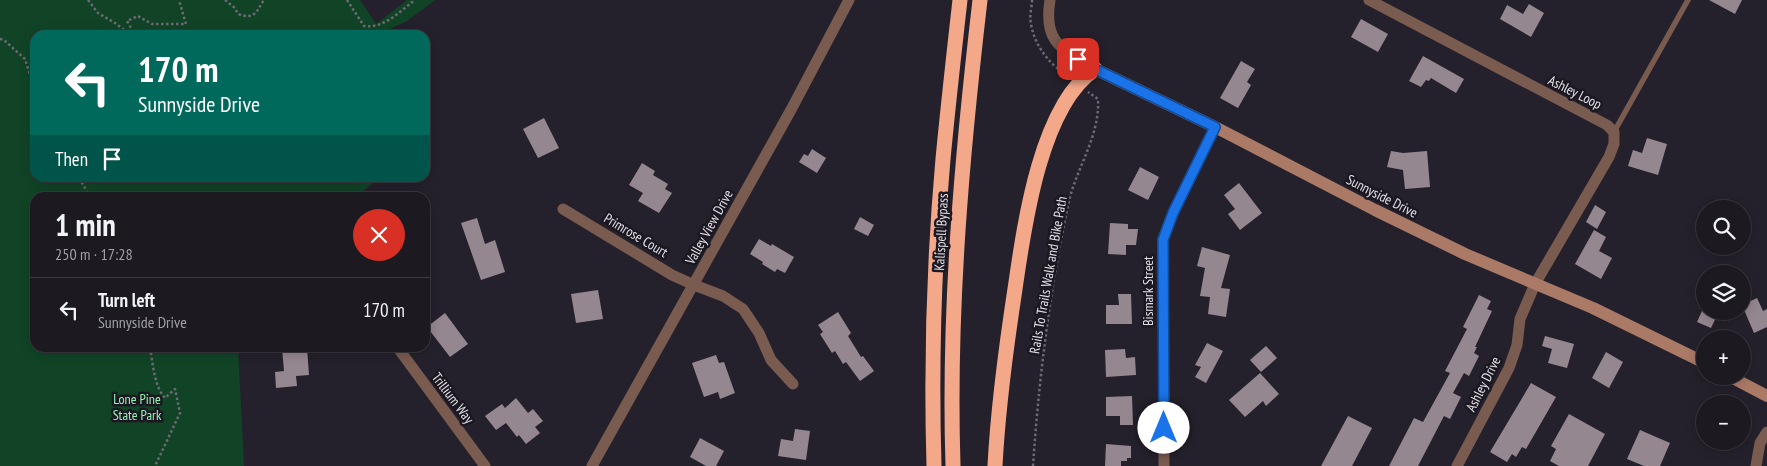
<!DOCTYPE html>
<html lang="en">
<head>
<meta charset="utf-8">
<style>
	:root { --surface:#1c1921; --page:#25222a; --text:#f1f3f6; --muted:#a0a0a5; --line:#3a383f }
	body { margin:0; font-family:"PT Sans Narrow",sans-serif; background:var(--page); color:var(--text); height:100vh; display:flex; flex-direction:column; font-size:19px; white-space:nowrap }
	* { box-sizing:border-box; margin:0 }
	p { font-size:16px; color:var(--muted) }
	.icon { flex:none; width:28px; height:28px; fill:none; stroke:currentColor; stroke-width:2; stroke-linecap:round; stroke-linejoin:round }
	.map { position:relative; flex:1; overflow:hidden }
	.details { position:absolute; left:30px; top:192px; width:400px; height:160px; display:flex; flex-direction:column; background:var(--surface); border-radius:15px; box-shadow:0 2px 12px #0003,0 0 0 1px var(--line) }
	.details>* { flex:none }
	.hud { position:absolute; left:30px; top:30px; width:400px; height:152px; border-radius:15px; box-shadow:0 2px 12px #0003,0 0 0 1px var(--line); background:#00695c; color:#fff; overflow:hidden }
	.tools { position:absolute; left:1696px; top:200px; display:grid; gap:10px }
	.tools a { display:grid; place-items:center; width:55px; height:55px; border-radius:50%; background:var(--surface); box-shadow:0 2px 12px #0003,0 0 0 1px var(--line); font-size:25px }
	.pin { position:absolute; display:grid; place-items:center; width:42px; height:42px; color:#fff; margin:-21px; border-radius:10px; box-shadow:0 2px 8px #0006 }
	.me { position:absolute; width:55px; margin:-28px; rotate:0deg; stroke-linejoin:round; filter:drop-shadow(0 0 4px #0008) }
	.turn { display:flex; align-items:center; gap:18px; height:105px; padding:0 25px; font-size:22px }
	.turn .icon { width:65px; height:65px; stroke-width:2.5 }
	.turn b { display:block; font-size:35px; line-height:42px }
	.then { display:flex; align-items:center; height:48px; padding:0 25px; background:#0003; gap:10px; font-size:19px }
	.round { display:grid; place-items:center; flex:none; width:52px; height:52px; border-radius:26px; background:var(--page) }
	.headline { display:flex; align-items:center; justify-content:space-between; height:85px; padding:0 25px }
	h1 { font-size:30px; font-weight:700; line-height:38px }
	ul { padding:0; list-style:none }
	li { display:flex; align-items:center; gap:15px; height:65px; padding:0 25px; border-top:1px solid var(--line) }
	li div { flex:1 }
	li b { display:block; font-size:19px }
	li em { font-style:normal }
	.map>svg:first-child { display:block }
</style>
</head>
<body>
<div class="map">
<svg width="1767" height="466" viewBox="0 0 1767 466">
	<rect width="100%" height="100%" fill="#25212c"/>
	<path fill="#114427" d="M0,0H360L376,24L407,0H435L407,21L377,35H35V178H380L355,197L35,198V348H238L244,466H0Z"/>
	<g fill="#958790">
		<path d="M1709,0H1742L1735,14Z"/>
		<path d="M1529,4L1544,13L1531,37L1500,19L1507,5L1523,14Z"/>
		<path d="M1361,19L1388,34L1378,52L1351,37Z"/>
		<path d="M1423,56L1464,79L1456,93L1431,78L1429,81L1426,80L1421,87L1409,81Z"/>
		<path d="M1241,61L1255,69L1247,82L1251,85L1238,108L1220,98Z"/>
		<path d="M544,118L559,148L538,158L523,129Z"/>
		<path d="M1647,138L1667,144L1658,175L1628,166L1633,150L1642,153Z"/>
		<path d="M812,149L826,158L817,173L799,162L804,154L808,156Z"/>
		<path d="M1391,151L1403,153L1427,151L1430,187L1405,189L1403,170L1387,167Z"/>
		<path d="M642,163L655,171L653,175L668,184L665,189L672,193L659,213L638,201L643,193L629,185Z"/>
		<path d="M1140,167L1159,177L1148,200L1128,190Z"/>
		<path d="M1239,183L1262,213L1240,230L1228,214L1235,209L1224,195Z"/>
		<path d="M1595,205L1606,212L1597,229L1586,222Z"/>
		<path d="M860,217L874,225L868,236L854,229Z"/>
		<path d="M477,218L485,244L495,240L505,272L481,280L461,223Z"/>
		<path d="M1110,223L1128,224V229H1138L1136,245H1126V255L1108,254Z"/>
		<path d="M1594,230L1606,237L1599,251L1612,258L1601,279L1575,264Z"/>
		<path d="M759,239L771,246L772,244L794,257L785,273L777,269L775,272L762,264L763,262L750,254Z"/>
		<path d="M1202,247L1230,255L1221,288L1230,289L1226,317L1208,314L1210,297L1200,296L1205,268L1197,266Z"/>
		<path d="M598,290L603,319L576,323L571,294Z"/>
		<path d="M1118,294H1131L1132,324H1106V305H1119Z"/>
		<path d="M1479,295L1491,301L1487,309L1492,311L1475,347H1477L1474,353L1479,356L1469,376L1464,373L1453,393L1461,397L1450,419L1444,416L1418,466H1389L1414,418L1423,422L1450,373L1445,371L1467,329L1463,327Z"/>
		<path d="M1757,298L1763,311L1767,309V327L1754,333L1742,305Z"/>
		<path d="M1702,311H1719L1711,328L1697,322Z"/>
		<path d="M838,312L851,333L848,336L861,357L863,356L874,371L860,381L846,362L843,364L835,351L832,353L820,334L823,332L818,325Z"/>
		<path d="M445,313L468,344L450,357L427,327Z"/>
		<path d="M1545,336L1574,344L1567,368L1548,363L1552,349L1542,346Z"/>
		<path d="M1207,343L1223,351L1206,383L1195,377L1201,367L1195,365Z"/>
		<path d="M1266,346L1277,358L1261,372L1250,360Z"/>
		<path d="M282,348H307L309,375L296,376L297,386L276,388L275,372L284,371Z"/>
		<path d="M1125,349L1126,358L1135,357L1136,375L1106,377L1105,350Z"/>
		<path d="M1606,352L1623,362L1609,388L1592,378Z"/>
		<path d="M716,355L719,363L724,362L735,393L720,399L718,392L704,397L692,363Z"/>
		<path d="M1260,373L1279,394L1266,406L1263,401L1245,417L1229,400Z"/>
		<path d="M1531,383L1556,397L1526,449L1522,447L1516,457L1512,454L1507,462L1490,452Z"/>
		<path d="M1132,396L1133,425H1120V416H1106V397Z"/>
		<path d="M516,398L528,413L533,409L543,421L535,427L540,433L526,444L519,435L517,437L506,423L496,430L485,416L502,404L505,408Z"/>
		<path d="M1569,414L1605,434L1588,466H1559L1550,461L1556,449L1551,446Z"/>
		<path d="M1348,416L1372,428L1352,466H1321Z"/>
		<path d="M795,429L810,431L806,460L778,456L781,439L793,441Z"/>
		<path d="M1640,430L1670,443L1660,466H1644L1627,459Z"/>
		<path d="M700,438L724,451L716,466H706L690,457Z"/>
		<path d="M1106,444L1131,446V458H1127V461H1121V466H1105Z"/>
	</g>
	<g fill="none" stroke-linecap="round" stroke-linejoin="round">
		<g stroke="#6d6a73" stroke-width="2.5" stroke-dasharray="2.5 2.5" stroke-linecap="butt">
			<path d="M88,0L98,13L115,23L130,34L134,33L127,21L138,16L152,24H186L179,0"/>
			<path d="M225,0L235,8L238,14C255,20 256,12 264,0"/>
			<path d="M347,0L364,26C384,29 400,11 415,0"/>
			<path d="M1032,0C1032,7 1029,16 1031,24C1035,47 1049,63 1068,77"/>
			<path d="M0,39L4,40L25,59L35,91"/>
			<path d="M79,178L91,198"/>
			<path d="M150,348C153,363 154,386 165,398L175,389L180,413L155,466"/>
			<path d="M1033,466C1039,377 1050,288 1069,201C1077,167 1100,136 1098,99L1088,92"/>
		</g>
		<path stroke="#7a5b4f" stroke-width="5.5" d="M1614,132L1688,0"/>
		<g stroke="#7a5b4f" stroke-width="11">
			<path d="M1050,0C1043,43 1062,49 1095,69"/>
			<path d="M1369,0L1607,125L1614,132V144L1609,157L1535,284L1520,319L1517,345L1509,368L1457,466"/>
			<path d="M563,209L672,275L694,285L723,296L743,309L759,333L771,360L793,384"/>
			<path d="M398,348L485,466"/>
			<path d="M592,466L792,108L849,0"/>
			<path d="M1164,466L1163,239L1173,213L1215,127"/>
			<path d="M1756,466L1760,443L1767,432"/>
		</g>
		<g stroke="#ab7a67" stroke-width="12">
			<path d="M1095,69L1215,127L1375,210L1465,254L1593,308L1705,363"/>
			<path d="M1729,376L1767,396"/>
		</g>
		<g stroke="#f4a88a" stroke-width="15">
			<path d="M934,466C931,364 934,260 943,159C948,106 954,53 960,0"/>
			<path d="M953,466C948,310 962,155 980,0"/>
			<path d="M995,466C998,407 1006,348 1015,289C1024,227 1040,106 1095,69"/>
		</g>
	</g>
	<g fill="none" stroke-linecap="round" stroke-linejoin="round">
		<defs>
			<path id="route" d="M1078,59L1095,69L1215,127L1173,213L1163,240L1164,428"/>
		</defs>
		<use href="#route" stroke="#114b97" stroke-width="12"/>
		<use href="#route" stroke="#1a73e8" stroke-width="9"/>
	</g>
	<g text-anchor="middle" stroke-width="5" stroke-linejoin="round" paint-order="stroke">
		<g font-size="14" fill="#e2e0e7" stroke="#1c1822">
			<text transform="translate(1575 92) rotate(27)" y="5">Ashley Loop</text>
			<text transform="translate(1382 196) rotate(27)" y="5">Sunnyside Drive</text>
			<text transform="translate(709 227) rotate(-61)" y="5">Valley View Drive</text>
			<text transform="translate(941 232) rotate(-87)" y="5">Kalispell Bypass</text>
			<text transform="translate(636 235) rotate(31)" y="5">Primrose Court</text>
			<text transform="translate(1048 275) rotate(-80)" y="5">Rails To Trails Walk and Bike Path</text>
			<text transform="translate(1148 291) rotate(-90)" y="5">Bismark Street</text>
			<text transform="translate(1483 384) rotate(-63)" y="5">Ashley Drive</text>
			<text transform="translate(453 398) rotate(53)" y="5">Trillium Way</text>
		</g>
		<g font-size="14" fill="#92f4b4" stroke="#1c1822">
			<text x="137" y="404">Lone Pine<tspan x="137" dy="16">State Park</tspan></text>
		</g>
	</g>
</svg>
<div class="tools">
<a><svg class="icon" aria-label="search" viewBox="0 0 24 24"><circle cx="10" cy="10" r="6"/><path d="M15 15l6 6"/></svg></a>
<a><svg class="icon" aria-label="layers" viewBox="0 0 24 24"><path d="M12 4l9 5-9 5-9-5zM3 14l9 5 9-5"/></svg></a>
<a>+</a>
<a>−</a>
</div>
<div class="pin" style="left:1078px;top:59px;background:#d93025"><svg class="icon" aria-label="arrive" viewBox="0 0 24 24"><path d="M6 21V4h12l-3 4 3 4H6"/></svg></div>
<svg class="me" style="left:1164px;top:428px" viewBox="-20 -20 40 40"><circle r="19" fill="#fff"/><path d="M0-13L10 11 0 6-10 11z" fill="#1a73e8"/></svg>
<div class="hud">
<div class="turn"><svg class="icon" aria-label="left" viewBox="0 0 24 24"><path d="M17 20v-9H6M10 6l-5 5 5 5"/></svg><div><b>170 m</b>Sunnyside Drive</div></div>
<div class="then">Then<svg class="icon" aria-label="arrive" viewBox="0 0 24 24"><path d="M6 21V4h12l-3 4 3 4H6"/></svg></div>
</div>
<section class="details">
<div class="headline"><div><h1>1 min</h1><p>250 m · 17:28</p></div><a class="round" style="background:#d93025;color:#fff"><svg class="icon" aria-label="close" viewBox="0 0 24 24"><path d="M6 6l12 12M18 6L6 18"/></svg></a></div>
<ul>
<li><svg class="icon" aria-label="left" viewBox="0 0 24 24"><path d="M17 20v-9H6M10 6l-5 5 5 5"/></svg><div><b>Turn left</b><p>Sunnyside Drive</p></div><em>170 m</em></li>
</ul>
</section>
</div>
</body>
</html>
